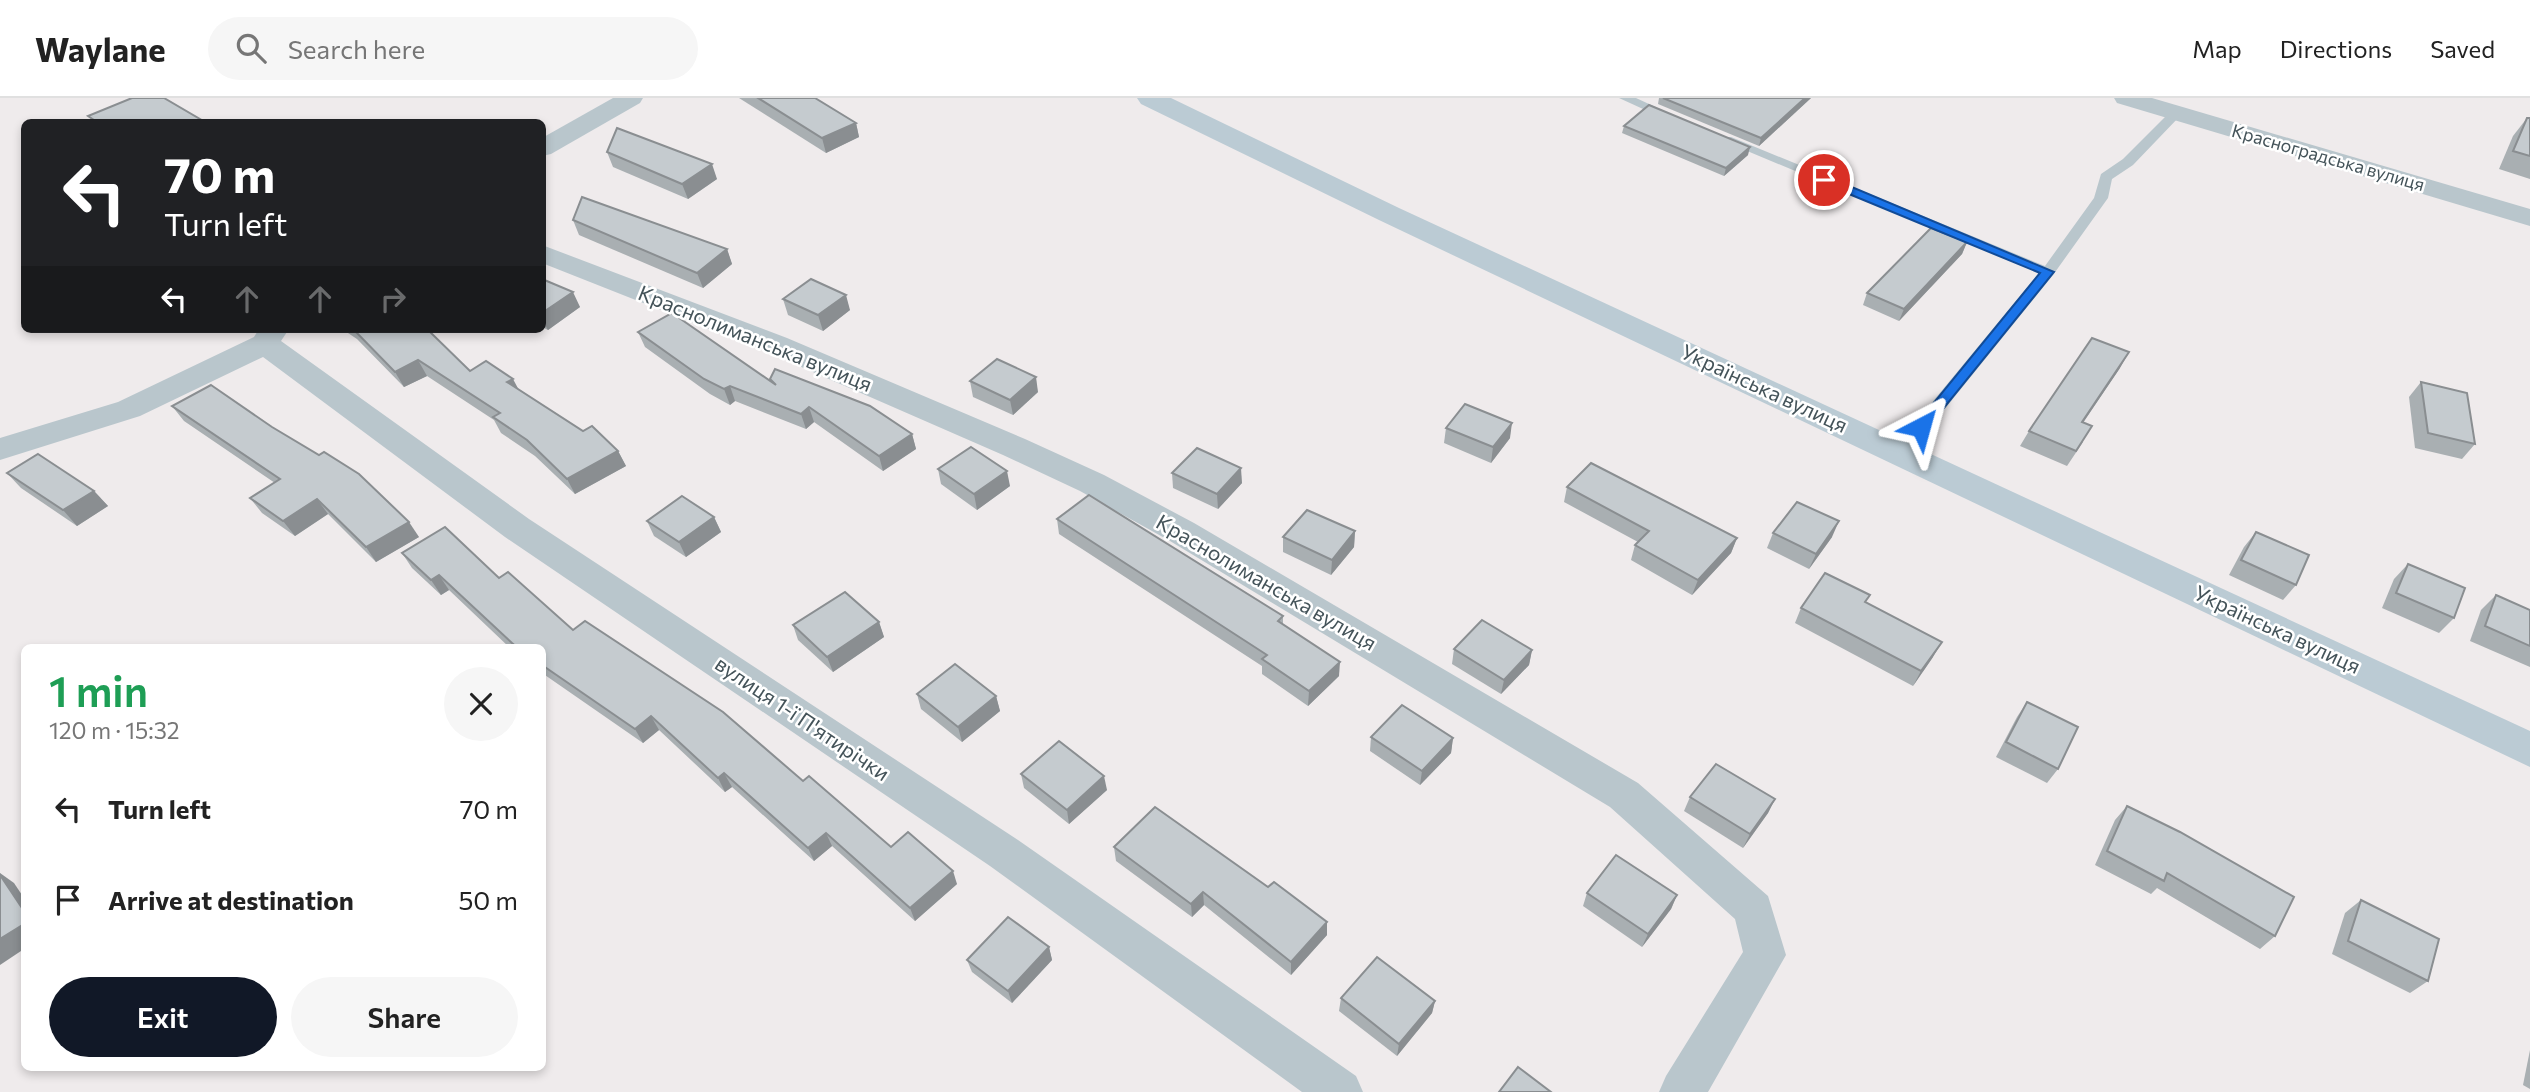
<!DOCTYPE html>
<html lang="en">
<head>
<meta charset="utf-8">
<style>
	:root { --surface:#fff; --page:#f6f6f6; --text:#222; --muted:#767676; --line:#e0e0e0; --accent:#111827 }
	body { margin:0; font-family:Commissioner,sans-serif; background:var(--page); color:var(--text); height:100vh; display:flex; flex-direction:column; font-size:26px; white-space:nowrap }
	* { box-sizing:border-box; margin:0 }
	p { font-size:23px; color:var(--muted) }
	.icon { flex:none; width:38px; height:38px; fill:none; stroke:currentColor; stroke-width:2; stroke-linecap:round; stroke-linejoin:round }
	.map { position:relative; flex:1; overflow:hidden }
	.sheet { position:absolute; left:21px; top:546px; width:525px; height:427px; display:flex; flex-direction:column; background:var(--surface); border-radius:10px; box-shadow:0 4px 10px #0003 }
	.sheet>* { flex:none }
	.top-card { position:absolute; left:21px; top:21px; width:525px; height:214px; border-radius:10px; box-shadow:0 4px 10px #0003; background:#202124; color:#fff; overflow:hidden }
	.pin { position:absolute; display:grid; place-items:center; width:60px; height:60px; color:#fff; margin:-30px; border:4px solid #fff; border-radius:50%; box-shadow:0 2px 7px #0007 }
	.me { position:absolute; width:77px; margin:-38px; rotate:39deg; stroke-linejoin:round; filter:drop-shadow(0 0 5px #0008) }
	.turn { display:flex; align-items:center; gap:24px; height:147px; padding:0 28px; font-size:32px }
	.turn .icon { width:91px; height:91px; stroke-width:2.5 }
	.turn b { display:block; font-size:49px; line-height:60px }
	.lanes { display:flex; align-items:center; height:66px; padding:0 28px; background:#0003; justify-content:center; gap:35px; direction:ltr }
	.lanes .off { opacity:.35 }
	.round { display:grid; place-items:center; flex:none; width:74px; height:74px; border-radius:37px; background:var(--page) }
	.overview { display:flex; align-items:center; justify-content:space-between; height:119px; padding:0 28px }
	h1 { font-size:42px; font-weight:600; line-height:52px; color:#1e9e55 }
	.primary-button { display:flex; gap:14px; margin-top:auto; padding:14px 28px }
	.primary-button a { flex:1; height:80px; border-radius:42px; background:var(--accent); color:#fff; font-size:28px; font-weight:600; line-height:80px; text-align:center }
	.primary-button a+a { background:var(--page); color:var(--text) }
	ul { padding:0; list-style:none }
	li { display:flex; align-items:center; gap:21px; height:91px; padding:0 28px }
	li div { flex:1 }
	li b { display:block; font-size:26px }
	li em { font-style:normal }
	header { display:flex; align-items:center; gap:42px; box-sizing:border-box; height:98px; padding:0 35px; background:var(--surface); border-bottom:2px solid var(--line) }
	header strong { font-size:33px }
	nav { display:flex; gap:38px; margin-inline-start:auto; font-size:24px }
	.search { width:490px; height:63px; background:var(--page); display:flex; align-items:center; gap:18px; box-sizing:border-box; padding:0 24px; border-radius:38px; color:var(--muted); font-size:26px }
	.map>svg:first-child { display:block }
</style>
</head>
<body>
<header>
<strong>Waylane</strong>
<div class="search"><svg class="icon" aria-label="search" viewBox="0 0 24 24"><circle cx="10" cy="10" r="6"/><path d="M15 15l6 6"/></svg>Search here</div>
<nav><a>Map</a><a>Directions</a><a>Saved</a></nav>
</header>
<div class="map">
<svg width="2530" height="994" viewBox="0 0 2530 994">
	<rect width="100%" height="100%" fill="#efebec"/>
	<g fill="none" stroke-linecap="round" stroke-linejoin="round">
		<g fill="#b9c6cc" fill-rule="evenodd">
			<path d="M1619,0H1636L1675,18L1669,22L1665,21Z"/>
			<path d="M2176,11L2182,15L2180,18L2133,67L2112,81L2108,100L2053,177L1927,333L1901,356H1889L1887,352L1889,348L1915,325L2039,175L1721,42L1723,39H1731L2045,168L2094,100L2101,76L2123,61L2172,12Z"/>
		</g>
		<g fill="#b9c6cc" fill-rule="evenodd">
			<path d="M613,0H643L640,5L551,56L542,58V40Z"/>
			<path d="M2114,0H2152L2530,111V128L2117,5Z"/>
			<path d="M542,147L787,240L1025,341L1104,377L1194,425L1638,685L1768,798L1786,857L1708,994H1659L1666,978L1743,854L1735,821L1610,709L1170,443L1080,393L1003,357L767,254L542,165Z"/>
			<path d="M259,231H289L281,243L529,421L1018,742L1356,978L1363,994H1302L990,768L505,439L263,259L140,318L0,362V340L118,304L254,239Z"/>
		</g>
		<path fill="#bbcbd4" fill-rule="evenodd" d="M1137,0H1171L1399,110L2530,633V669L1379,122L1141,6Z"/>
	</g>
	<g fill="#a9afb2">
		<path d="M739,0H815L856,25L859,39L826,55Z"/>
		<path d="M1659,0H1811L1759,48L1658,6Z"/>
		<path d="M2527,20H2530V81L2499,71L2513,38Z"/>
		<path d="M1624,28L1748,57L1724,78L1622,35Z"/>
		<path d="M607,54L717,81L688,101L613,69Z"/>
		<path d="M573,122L727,151L732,166L703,190L579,137Z"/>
		<path d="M1967,144L1962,156L1899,223L1863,207L1867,195Z"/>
		<path d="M542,181L580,209L548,232L542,229Z"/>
		<path d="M783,201L850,212L823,233L788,217Z"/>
		<path d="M342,231H411L470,273L520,292L583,333L618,353L626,368L575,396L535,358L501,335L494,322L427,278L404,289L357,241Z"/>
		<path d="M638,234L770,283V281L912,336L916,351L883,373L814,324L806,331L735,303L730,307L710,296L645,249Z"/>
		<path d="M2120,270L2083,325V344L2067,368L2020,348L2029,333Z"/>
		<path d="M970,283L1038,294L1013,317L973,299Z"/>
		<path d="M2421,284L2475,346L2462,361L2415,350L2409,299Z"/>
		<path d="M172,308L419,439L376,464L328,416L295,438L262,415L250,400L275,385L184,323Z"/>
		<path d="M1446,330L1510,340L1491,365L1444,345Z"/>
		<path d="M938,371L1010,388L977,412L941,386Z"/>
		<path d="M7,375L94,393L108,408L77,428L21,390Z"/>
		<path d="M1172,375L1242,385L1218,411L1173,390Z"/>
		<path d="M1567,389L1737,440L1731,455L1692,497L1631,462L1635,447L1638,444L1564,404Z"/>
		<path d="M714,419L721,434L686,459L654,438L647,423Z"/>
		<path d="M1057,421L1283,518V526L1339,578L1308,608L1262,576V568L1059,436Z"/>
		<path d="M1355,433L1354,449L1331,477L1283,454V439Z"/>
		<path d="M2256,434L2296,487L2283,502L2229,477L2244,449Z"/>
		<path d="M1773,435L1832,439L1809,471L1767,450Z"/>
		<path d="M402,455L499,480L573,532L803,683L891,749L957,786L915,823L832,748L814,763L732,689L725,694L659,632L643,645L542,575V550H510L449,492L441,497L412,470Z"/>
		<path d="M2408,466L2454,520L2439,535L2382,510L2394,481Z"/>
		<path d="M2496,497L2530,512V569L2470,543L2481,512Z"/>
		<path d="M1866,505L1933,559L1913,588L1795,525L1801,510Z"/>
		<path d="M879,524L884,539L833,574L798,542L793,527Z"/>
		<path d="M1454,551L1532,552L1529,567L1501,596L1452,566Z"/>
		<path d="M917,596L996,598L1000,613L962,644L921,611Z"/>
		<path d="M2027,604L2058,671L2047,685L1996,659L2017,619Z"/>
		<path d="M1371,639L1453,640L1451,655L1420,687L1370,653Z"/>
		<path d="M1021,676L1107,692L1069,726L1024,690Z"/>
		<path d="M1690,699L1775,701L1768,715L1743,750L1684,713Z"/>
		<path d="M2127,708L2275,838L2260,851L2157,790L2151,796L2095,767L2115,722Z"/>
		<path d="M1114,749L1268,789L1327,824V837L1291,877L1204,807L1192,819L1116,763Z"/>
		<path d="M1587,795L1677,797L1671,811L1642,849L1583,808Z"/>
		<path d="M2361,802L2428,883L2410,895L2332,856L2345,815Z"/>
		<path d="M1049,849L1052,862L1012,905L972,874L967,862Z"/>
		<path d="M1341,900L1435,903L1432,915L1397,958L1339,913Z"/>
		<path d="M2530,952V991L2523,987Z"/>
	</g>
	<g fill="#8a8e91">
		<path d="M1805,0H1811L1759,48L1761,40Z"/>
		<path d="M856,25L859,39L826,55L822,40Z"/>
		<path d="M1750,49L1748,57L1724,78L1726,70Z"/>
		<path d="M712,66L717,81L688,101L682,86Z"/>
		<path d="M1967,144L1962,156L1899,223L1904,211Z"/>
		<path d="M727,151L732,166L703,190L697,175Z"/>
		<path d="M573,194L580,209L548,232L542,221V215Z"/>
		<path d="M846,197L850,212L823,233L818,217Z"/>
		<path d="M2129,254L2120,270L2073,339L2082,324Z"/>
		<path d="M418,262L427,278L404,289L395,274Z"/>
		<path d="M1036,279L1038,294L1013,317L1010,302Z"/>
		<path d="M513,281L521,296L507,284Z"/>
		<path d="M730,288L735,303L730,307L724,291Z"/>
		<path d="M809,309L814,324L806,331L801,316Z"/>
		<path d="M1512,325L1510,340L1491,365L1493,349Z"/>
		<path d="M912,336L916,351L883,373L879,358Z"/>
		<path d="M618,353L626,368L575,396L567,381Z"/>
		<path d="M1241,370L1242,385L1218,411L1217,396Z"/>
		<path d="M1007,373L1010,388L977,412L974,396Z"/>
		<path d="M94,393L108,408L77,428L63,412Z"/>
		<path d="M317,401L328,416L295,438L283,423Z"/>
		<path d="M714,419L721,434L686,459L679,444Z"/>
		<path d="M1839,423L1832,439L1809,471L1816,456Z"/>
		<path d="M409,424L419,439L376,464L366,449Z"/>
		<path d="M1355,433L1354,449L1331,477L1332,462Z"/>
		<path d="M1737,440L1731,455L1692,497L1698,482Z"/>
		<path d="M439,477L449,492L441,497L431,482Z"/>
		<path d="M879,524L884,539L833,574L827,559Z"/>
		<path d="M1942,544L1933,559L1913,588L1921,573Z"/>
		<path d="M1532,552L1529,567L1501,596L1504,582Z"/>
		<path d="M1340,564L1339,578L1308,608L1309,593Z"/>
		<path d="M996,598L1000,613L962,644L958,629Z"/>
		<path d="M651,618L659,632L643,645L635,631Z"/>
		<path d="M1453,640L1451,655L1420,687L1422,673Z"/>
		<path d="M724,675L732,689L725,694L718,680Z"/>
		<path d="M1104,678L1107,692L1069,726L1067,712Z"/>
		<path d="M1775,701L1768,715L1743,750L1750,736Z"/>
		<path d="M826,735L832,748L814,763L808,750Z"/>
		<path d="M953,773L957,786L915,823L910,810Z"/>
		<path d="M0,775L14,785L24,800V813L0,777Z"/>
		<path d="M1203,794L1204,807L1192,819L1191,806Z"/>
		<path d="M1677,797L1671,811L1642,849L1648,836Z"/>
		<path d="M1327,824V837L1291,877V864Z"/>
		<path d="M24,826V851L0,867V841Z"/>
		<path d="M1049,849L1052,862L1012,905L1008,893Z"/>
		<path d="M1435,903L1432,915L1397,958L1399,946Z"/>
	</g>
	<g fill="#c5cbcf" stroke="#8a8e91" stroke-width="2">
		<path d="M132,0H164L205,24H97L88,18Z"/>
		<path d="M758,0H815L856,25L822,40Z"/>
		<path d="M1663,0H1805L1761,40Z"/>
		<path d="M1649,7L1750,49L1726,70L1624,28Z"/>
		<path d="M2527,20H2530V58L2513,53Z"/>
		<path d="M617,30L712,66L682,86L607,54Z"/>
		<path d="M582,99L727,151L697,175L573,122Z"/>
		<path d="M1931,130L1967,144L1904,211L1867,195Z"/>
		<path d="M542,181L573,194L542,215Z"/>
		<path d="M811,181L846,197L818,217L783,201Z"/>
		<path d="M672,215L776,287L770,281L775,271L870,308L912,336L879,358L809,309L801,316L730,288L724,291L704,281L638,234Z"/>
		<path d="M353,231H411L414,233L417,231H427L470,273L486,263L513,281L507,284L583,333L592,328L618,353L567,381L527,342L493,319L500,315L418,262L395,274Z"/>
		<path d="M2092,240L2129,254L2082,324L2092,328L2076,353L2029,333Z"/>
		<path d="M997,261L1036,279L1010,302L970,283Z"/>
		<path d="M2421,284L2467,295L2475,346L2428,335Z"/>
		<path d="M211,287L272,329L319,357L324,354L359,376L409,424L366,449L317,401L283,423L250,400L280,381L172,308Z"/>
		<path d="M1465,306L1512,325L1493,349L1446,330Z"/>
		<path d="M971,349L1007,373L974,396L938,371Z"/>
		<path d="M1197,350L1241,370L1217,396L1172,375Z"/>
		<path d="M38,356L94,393L63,412L7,375Z"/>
		<path d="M1591,365L1737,440L1698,482L1635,447L1649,433L1567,389Z"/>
		<path d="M1089,397L1283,518L1278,523L1340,564L1309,593L1262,561L1267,557L1057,421Z"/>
		<path d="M682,398L714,419L679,444L647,423Z"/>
		<path d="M1797,404L1839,423L1816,456L1773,435Z"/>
		<path d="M1307,412L1355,433L1332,462L1283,439Z"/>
		<path d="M445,429L499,480L508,474L573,532L585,523L723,614L803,683L809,678L891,749L908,734L953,773L910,810L826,735L808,750L724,675L718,680L651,618L635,631L542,567V550H518L512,545L439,477L431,482L402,455Z"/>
		<path d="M2256,434L2309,457L2296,487L2241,462Z"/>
		<path d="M2408,466L2465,490L2454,520L2396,495Z"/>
		<path d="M1825,475L1870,497L1865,504L1942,544L1921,573L1801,510Z"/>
		<path d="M845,494L879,524L827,559L793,527Z"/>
		<path d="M2496,497L2530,512V548L2485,528Z"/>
		<path d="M1482,522L1532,552L1504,582L1454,551Z"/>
		<path d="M955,566L996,598L958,629L917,596Z"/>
		<path d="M2027,604L2078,629L2058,671L2006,644Z"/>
		<path d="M1402,607L1453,640L1422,673L1371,639Z"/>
		<path d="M1059,643L1104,678L1067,712L1021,676Z"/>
		<path d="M1716,666L1775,701L1750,736L1690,699Z"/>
		<path d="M2127,708L2180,734L2294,799L2275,838L2167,775L2164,783L2107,753Z"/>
		<path d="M1155,709L1268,789L1274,784L1327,824L1291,864L1203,794L1191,806L1114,749Z"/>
		<path d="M1616,757L1677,797L1648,836L1587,795Z"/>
		<path d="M0,777L24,813V826L0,841Z"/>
		<path d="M2361,802L2439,841L2428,883L2348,843Z"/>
		<path d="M1008,819L1049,849L1008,893L967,862Z"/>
		<path d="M1377,859L1435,903L1399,946L1341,900Z"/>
		<path d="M1518,969L1551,994H1499Z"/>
	</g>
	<path fill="#1a73e8" stroke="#114b97" stroke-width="2" d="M1820,79H1828L2054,174L1926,332L1921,334L1914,329L2040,175L1820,84Z"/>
	<g text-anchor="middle" stroke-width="5" stroke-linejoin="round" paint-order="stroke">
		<g font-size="18" fill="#445359" stroke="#fff">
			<text transform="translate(2328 60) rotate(16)" y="6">Красноградська вулиця</text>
		</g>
		<g font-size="21" fill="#445359" stroke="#fff">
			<text transform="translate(755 241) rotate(22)" y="7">Краснолиманська вулиця</text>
			<text transform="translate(1764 291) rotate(25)" y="7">Українська вулиця</text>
			<text transform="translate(1266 485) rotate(30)" y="7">Краснолиманська вулиця</text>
			<text transform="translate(2277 532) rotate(25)" y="7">Українська вулиця</text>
			<text transform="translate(802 621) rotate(34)" y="7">вулиця 1-ї П'ятирічки</text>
		</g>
	</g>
</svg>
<div class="pin" style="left:1824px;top:82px;background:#d93025"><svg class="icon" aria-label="arrive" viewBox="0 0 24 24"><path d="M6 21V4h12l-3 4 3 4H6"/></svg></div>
<svg class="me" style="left:1921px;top:329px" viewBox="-20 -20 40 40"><path d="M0-17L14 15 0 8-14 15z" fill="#1a73e8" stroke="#fff" stroke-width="4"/></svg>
<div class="top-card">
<div class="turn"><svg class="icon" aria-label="left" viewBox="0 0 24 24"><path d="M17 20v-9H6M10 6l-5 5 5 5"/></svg><div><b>70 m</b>Turn left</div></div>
<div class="lanes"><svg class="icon" aria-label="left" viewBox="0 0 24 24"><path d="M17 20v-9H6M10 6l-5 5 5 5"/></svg><svg class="icon off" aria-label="ahead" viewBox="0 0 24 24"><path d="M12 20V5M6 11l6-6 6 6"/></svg><svg class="icon off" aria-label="ahead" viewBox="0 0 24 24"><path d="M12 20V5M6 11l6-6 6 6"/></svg><svg class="icon off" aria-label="right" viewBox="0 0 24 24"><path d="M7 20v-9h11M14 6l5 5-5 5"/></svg></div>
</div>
<section class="sheet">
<div class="overview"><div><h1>1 min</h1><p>120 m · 15:32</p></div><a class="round"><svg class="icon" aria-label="close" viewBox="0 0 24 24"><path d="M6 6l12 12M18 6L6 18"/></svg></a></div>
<ul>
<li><svg class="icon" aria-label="left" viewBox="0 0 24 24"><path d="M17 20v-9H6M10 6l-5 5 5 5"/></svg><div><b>Turn left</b></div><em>70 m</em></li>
<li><svg class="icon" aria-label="arrive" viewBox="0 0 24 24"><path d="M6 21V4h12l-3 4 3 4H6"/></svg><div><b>Arrive at destination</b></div><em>50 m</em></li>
</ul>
<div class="primary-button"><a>Exit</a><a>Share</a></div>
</section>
</div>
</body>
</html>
